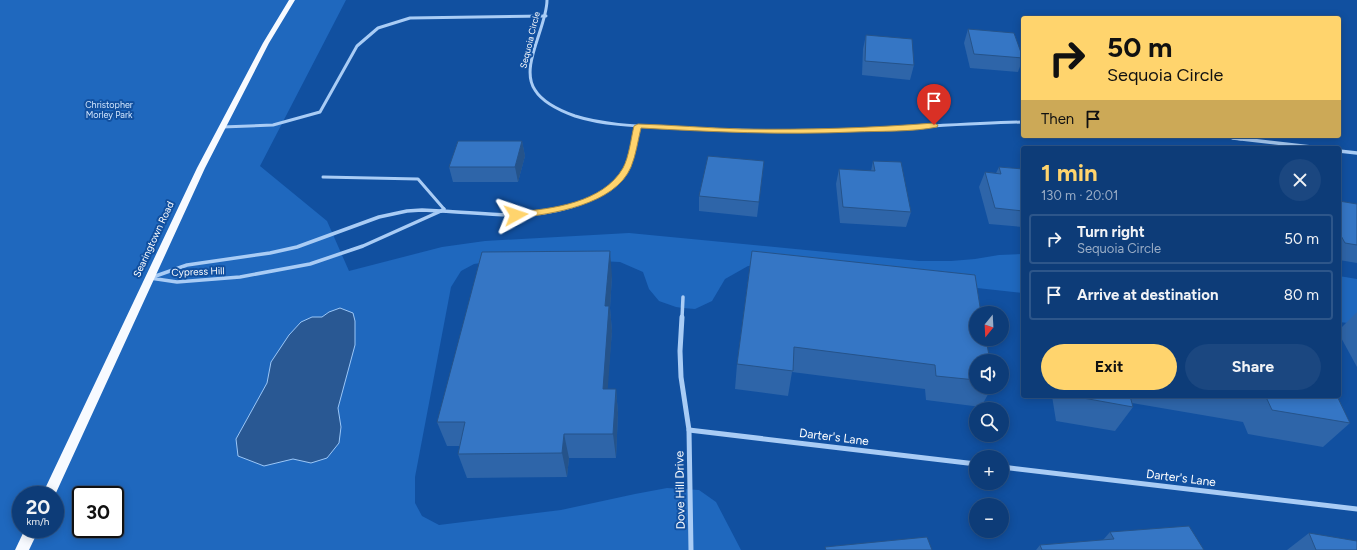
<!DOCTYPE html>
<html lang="en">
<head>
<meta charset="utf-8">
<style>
	:root { --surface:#0d3c78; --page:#1b4780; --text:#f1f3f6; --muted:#9aadc6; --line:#2d568a; --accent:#ffd46d }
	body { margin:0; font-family:Figtree,sans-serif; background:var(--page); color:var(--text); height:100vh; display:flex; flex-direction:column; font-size:15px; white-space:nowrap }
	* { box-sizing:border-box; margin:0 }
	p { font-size:13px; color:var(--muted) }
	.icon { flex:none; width:22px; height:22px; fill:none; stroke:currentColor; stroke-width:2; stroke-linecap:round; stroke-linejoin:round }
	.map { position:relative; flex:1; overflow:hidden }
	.side { position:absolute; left:1021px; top:146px; width:320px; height:252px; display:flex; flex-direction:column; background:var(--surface); border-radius:4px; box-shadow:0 2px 10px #0003,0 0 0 1px var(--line) }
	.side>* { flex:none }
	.banner { position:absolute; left:1021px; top:16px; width:320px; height:122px; border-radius:4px; box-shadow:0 2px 10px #0003,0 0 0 1px var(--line); background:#ffd46d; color:#111; overflow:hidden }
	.needle { width:26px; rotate:198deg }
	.fabs { position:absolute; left:969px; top:306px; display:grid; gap:8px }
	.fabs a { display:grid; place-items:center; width:40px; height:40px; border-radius:50%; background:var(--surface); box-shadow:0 2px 10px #0003,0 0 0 1px var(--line); font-size:20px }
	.speed { position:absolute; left:12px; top:486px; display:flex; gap:8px; font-size:20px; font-weight:700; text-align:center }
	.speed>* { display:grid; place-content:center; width:52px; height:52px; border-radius:50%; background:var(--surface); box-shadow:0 2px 10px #0003,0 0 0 1px var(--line); line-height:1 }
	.speed small { font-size:10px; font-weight:400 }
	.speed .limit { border:2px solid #111; border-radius:6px; background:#fff; color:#111 }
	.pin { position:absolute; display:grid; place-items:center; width:34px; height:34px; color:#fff; margin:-41px -17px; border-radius:50% 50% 50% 0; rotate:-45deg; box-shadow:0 0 4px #0007 }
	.pin .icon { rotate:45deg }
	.me { position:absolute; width:44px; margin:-22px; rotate:85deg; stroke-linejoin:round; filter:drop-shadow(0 0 3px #0008) }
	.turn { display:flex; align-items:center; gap:14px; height:84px; padding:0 20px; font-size:18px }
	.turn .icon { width:52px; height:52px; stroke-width:2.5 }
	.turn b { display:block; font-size:28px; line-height:34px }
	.then { display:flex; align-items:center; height:38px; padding:0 20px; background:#0003; gap:8px; font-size:15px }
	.round { display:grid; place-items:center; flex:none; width:42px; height:42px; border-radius:21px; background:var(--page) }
	.overview { display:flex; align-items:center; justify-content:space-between; height:68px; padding:0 20px }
	h1 { font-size:24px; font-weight:700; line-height:30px; color:var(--accent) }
	.button { display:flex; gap:8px; margin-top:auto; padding:8px 20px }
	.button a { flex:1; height:46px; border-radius:24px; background:var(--accent); color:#111; font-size:16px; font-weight:700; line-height:46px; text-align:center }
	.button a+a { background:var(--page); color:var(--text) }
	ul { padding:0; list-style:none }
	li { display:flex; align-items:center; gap:12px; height:50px; margin:0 8px 6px; padding:0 12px; border:2px solid var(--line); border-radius:4px }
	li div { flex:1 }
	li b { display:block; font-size:15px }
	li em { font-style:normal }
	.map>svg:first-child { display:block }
</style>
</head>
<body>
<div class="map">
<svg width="1357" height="550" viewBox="0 0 1357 550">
	<rect width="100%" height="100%" fill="#1150a0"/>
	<g fill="#1f68be" fill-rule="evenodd">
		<path d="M0,0H346L260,166L327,221L349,271L442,247L485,241L629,233L919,261H951L975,259L999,255L1023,254V293L959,286L793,264L748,266L725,279L712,301L695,309L683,308L676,307L659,301L649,289L643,272L620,262L520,257L474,264L461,271L451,287L415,477V503L422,516L439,525L561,510L635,494L667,488L699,490L716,502L741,550H0ZM21,495H55V529H21ZM81,495H115V529H81Z"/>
		<path d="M1339,276L1357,279V324L1339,322Z"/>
	</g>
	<path fill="#295893" stroke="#9bc7f8" d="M340,308L353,313L355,321V345L338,408L341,427L339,443L327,458L311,463L293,459L264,466L238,456L236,439L267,383L271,362L289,335L301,322L312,317H322L329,312Z"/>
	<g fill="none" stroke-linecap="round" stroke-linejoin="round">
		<path stroke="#a9ccf5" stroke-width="3" d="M323,177L418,179L444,209"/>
		<g stroke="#a9ccf5" stroke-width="3">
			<path d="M547,0C547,27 519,67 535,90C543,103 561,111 575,116C610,127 649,126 685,128C743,131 800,132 857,130C913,128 968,123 1023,122"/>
			<path d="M222,127L273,125L320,112L357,46L378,28L410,18L546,16"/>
			<path d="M1220,136L1241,139"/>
			<path d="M636,139L638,126"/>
		</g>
		<g stroke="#a9ccf5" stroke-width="3.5">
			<path d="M1233,138L1320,148"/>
			<path d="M1339,151L1357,153"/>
			<path d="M422,210L441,211L363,246L310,264L240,277L177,282L150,278L187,265L270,253L297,247L379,217L407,211Z"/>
			<path d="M441,211C465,212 489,215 514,215C549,215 594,206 618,179C629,168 633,153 636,138"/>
			<path d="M441,211L444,209"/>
			<path d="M682,318L683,297"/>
		</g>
		<g stroke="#a9ccf5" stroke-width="5">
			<path d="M682,317L680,351L681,377L689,430L691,550"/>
			<path d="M689,430L976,464"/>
			<path d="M1002,467L1357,509"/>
		</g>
		<g fill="#f7faff" fill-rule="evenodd">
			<path d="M289,0H295L269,43L205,168L55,495H42L197,168L263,43Z"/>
			<path d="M25,529H39L29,550H15Z"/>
		</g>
	</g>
	<g fill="#2e65a9">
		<path d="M968,29L1023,58L1018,72L970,68L964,43Z"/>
		<path d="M866,35L914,65L910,80L862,75L863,49Z"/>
		<path d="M522,141L525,156L518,182H453L449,167Z"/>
		<path d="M764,161L757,217L699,211V196Z"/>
		<path d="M873,161L911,212L906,227L840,223L836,184L839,169L871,171Z"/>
		<path d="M999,167L1023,169V227L989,224L979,187L985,172L996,173Z"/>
		<path d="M1339,201L1357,204V263L1339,260Z"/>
		<path d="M752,251L976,361V387H992L981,407L926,400L925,389L792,372L788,396L735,389L737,364Z"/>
		<path d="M612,276L610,308L612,331L607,389H616L618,413L616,458H569L567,477L467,478L458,454L460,446H447L437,422Z"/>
		<path d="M1357,312V367L1339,334V330Z"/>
		<path d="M1052,396H1337L1350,423L1323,447L1248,434L1243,422L1132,403L1133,407L1115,431L1056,421Z"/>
		<path d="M1110,532L1204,550H1036L1040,545L1103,540Z"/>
		<path d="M1309,533L1357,550H1287Z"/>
	</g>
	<g fill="#25538a">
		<path d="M522,141L525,156L518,182L515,167Z"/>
		<path d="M610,251L612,276L610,308L612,331L606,413L603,389L605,306Z"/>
		<path d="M616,389L618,413L616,458L613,434Z"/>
		<path d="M564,434L569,458L567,477L562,453Z"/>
	</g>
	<g fill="#3576c5" stroke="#25538a">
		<path d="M968,29L1014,33L1023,58L974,54Z"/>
		<path d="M866,35L912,39L914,65L865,61Z"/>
		<path d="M458,141H522L515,167H449Z"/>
		<path d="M708,156L764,161L759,202L699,196Z"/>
		<path d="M873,161L901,162L911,212L843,207L839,169L875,171Z"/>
		<path d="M999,167L1023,169V211L995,208L985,172L1001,174Z"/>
		<path d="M1339,201L1357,204V245L1345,243L1339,232Z"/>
		<path d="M610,251L605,306H609L603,389H616L613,434H564L562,453L458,454L465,422H437L482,252Z"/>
		<path d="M752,251L975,275L981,313H976V339H986L990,361H976V380L936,376L935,365L794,347L793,371L737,364Z"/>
		<path d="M1071,396H1130L1133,407L1072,396Z"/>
		<path d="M1257,396H1337L1350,423L1272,410L1266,397Z"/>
		<path d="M1189,526L1204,550H1042L1040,545L1114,539L1110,532Z"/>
		<path d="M1309,533L1357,541V550H1316Z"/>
		<path d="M927,537L932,550H826L825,547Z"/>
	</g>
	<path fill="#ffd46d" stroke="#a68a47" d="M934,123L938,125L937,127C914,132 879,131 855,132C783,135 712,132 641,128C638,140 636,155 631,167C615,205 552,214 516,218L512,215L516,212C551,209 603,203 623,168C629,157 631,138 634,126L638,124C672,125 707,128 742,129C806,130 870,128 934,123Z"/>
	<g text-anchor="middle" stroke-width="4" stroke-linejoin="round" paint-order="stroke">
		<g font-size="9" fill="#fff" stroke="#1150a0">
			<text transform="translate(530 40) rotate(-76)" y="3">Sequoia Circle</text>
		</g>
		<g font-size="9" fill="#d2e6fe" stroke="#1150a0">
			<text x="109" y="108">Christopher<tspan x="109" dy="10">Morley Park</tspan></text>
		</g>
		<g font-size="10" fill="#fff" stroke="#1150a0">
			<text transform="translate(153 239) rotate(-65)" y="4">Searingtown Road</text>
			<text transform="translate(198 271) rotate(-2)" y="4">Cypress Hill</text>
		</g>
		<g font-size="12" fill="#fff" stroke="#1150a0">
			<text transform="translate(834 437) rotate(7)" y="4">Darter's Lane</text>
			<text transform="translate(1181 478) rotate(7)" y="4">Darter's Lane</text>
			<text transform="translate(680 490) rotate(-91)" y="4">Dove Hill Drive</text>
		</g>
	</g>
</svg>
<div class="fabs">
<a><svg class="needle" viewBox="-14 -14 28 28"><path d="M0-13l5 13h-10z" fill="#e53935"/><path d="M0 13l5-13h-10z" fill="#9aadc6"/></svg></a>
<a><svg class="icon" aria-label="sound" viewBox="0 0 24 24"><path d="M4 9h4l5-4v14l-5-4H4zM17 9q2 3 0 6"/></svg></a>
<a><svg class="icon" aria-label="search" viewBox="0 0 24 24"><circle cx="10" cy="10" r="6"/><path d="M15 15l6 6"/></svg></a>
<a>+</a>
<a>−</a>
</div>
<div class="speed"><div>20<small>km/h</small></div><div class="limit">30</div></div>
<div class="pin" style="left:934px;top:125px;background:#d93025"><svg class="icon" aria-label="arrive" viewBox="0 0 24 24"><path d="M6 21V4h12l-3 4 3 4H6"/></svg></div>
<svg class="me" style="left:516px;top:215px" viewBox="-20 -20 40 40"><path d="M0-17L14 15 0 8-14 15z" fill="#ffd46d" stroke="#fff" stroke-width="4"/></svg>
<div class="banner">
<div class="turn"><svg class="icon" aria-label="right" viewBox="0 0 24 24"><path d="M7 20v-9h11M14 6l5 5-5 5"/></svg><div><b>50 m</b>Sequoia Circle</div></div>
<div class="then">Then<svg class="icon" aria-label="arrive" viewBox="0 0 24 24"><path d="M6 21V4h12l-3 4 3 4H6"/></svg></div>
</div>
<section class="side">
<div class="overview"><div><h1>1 min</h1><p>130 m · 20:01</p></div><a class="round"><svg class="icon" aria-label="close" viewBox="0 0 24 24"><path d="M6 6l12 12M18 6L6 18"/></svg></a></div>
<ul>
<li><svg class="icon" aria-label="right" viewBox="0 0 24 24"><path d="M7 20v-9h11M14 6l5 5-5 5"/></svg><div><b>Turn right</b><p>Sequoia Circle</p></div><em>50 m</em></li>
<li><svg class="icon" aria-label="arrive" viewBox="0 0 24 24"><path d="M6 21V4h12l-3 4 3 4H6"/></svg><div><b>Arrive at destination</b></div><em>80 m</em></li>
</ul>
<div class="button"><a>Exit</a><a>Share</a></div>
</section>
</div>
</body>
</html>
